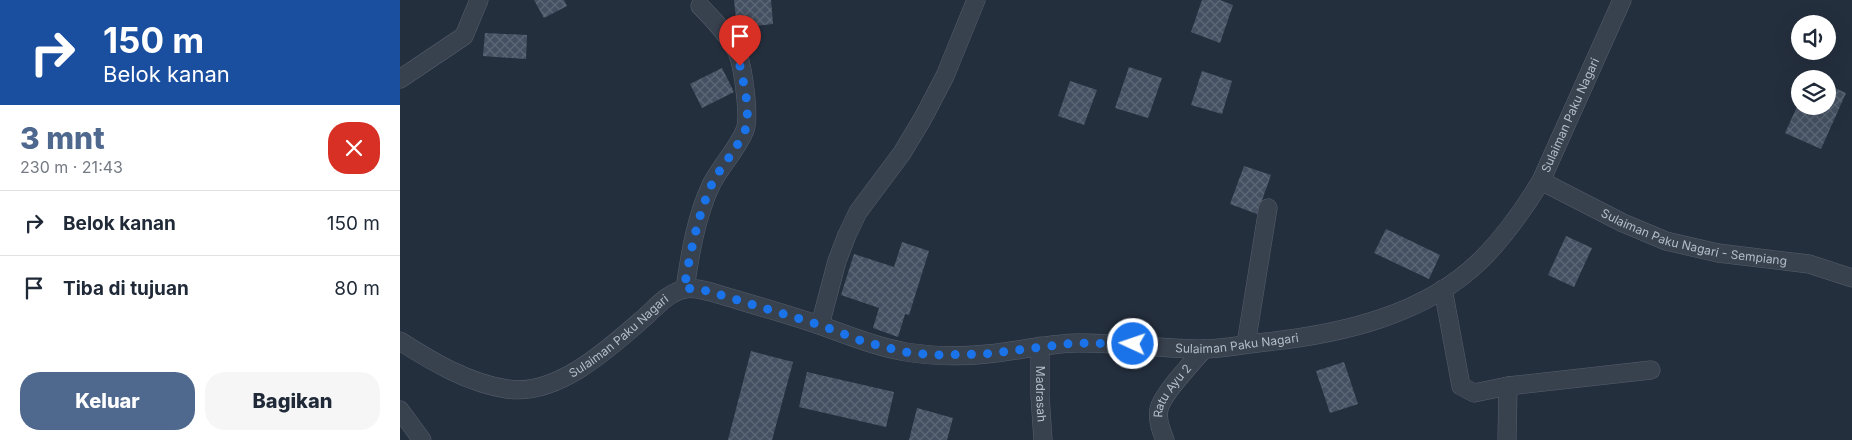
<!DOCTYPE html>
<html lang="id">
<head>
<meta charset="utf-8">
<style>
	:root { --surface:#fff; --page:#f6f6f7; --text:#1f2937; --muted:#747a83; --line:#e0e1e3; --accent:#4f688e }
	body { margin:0; font-family:Inter,sans-serif; background:var(--page); color:var(--text); height:100vh; display:flex; flex-direction:column; font-size:19px; white-space:nowrap }
	* { box-sizing:border-box; margin:0 }
	p { font-size:16px; color:var(--muted) }
	.icon { flex:none; width:28px; height:28px; fill:none; stroke:currentColor; stroke-width:2; stroke-linecap:round; stroke-linejoin:round }
	.map { position:relative; flex:1; overflow:hidden }
	.panel { display:flex; flex-direction:column; background:var(--surface); width:400px }
	.panel>* { flex:none }
	.top-card { background:#1a4fa0; color:#fff; overflow:hidden }
	.controls { position:absolute; left:1391px; top:15px; display:grid; gap:10px }
	.controls a { display:grid; place-items:center; width:45px; height:45px; border-radius:50%; background:var(--surface); box-shadow:0 5px 20px #0002; font-size:25px }
	.pin { position:absolute; display:grid; place-items:center; width:42px; height:42px; color:#fff; margin:-51px -21px; border-radius:50% 50% 50% 0; rotate:-45deg; box-shadow:0 0 5px #0007 }
	.pin .icon { rotate:45deg }
	.me { position:absolute; width:55px; margin:-28px; rotate:273deg; stroke-linejoin:round; filter:drop-shadow(0 0 4px #0008) }
	.turn { display:flex; align-items:center; gap:18px; height:105px; padding:0 20px; font-size:22px }
	.turn .icon { width:65px; height:65px; stroke-width:2.5 }
	.turn b { display:block; font-size:35px; line-height:42px }
	.round { display:grid; place-items:center; flex:none; width:52px; height:52px; border-radius:20px; background:var(--page) }
	.head { display:flex; align-items:center; justify-content:space-between; height:85px; padding:0 20px }
	h1 { font-size:30px; font-weight:800; line-height:38px; color:var(--accent) }
	.primary-button { display:flex; gap:10px; margin-top:auto; padding:10px 20px }
	.primary-button a { flex:1; height:58px; border-radius:20px; background:var(--accent); color:#fff; font-size:20px; font-weight:800; line-height:58px; text-align:center }
	.primary-button a+a { background:var(--page); color:var(--text) }
	ul { padding:0; list-style:none }
	li { display:flex; align-items:center; gap:15px; height:65px; padding:0 20px; border-top:1px solid var(--line) }
	li div { flex:1 }
	li b { display:block; font-size:19px }
	li em { font-style:normal }
	main { display:flex; flex:1; min-height:0 }
	.map>svg:first-child { display:block }
</style>
</head>
<body>
<main>
<section class="panel">
<div class="top-card">
<div class="turn"><svg class="icon" aria-label="right" viewBox="0 0 24 24"><path d="M7 20v-9h11M14 6l5 5-5 5"/></svg><div><b>150 m</b>Belok kanan</div></div>
</div>
<div class="head"><div><h1>3 mnt</h1><p>230 m · 21:43</p></div><a class="round" style="background:#d93025;color:#fff"><svg class="icon" aria-label="close" viewBox="0 0 24 24"><path d="M6 6l12 12M18 6L6 18"/></svg></a></div>
<ul>
<li><svg class="icon" aria-label="right" viewBox="0 0 24 24"><path d="M7 20v-9h11M14 6l5 5-5 5"/></svg><div><b>Belok kanan</b></div><em>150 m</em></li>
<li><svg class="icon" aria-label="arrive" viewBox="0 0 24 24"><path d="M6 21V4h12l-3 4 3 4H6"/></svg><div><b>Tiba di tujuan</b></div><em>80 m</em></li>
</ul>
<div class="primary-button"><a>Keluar</a><a>Bagikan</a></div>
</section>
<div class="map">
<svg width="1452" height="440" viewBox="0 0 1452 440">
	<defs>
		<pattern id="building-cross-hatch" width="8" height="8" patternUnits="userSpaceOnUse" patternTransform="scale(1.25)"><rect width="8" height="8" fill="#455162"/><path d="M0 0l8 8M0 8l8-8" fill="none" stroke="#5d6877"/></pattern>
	</defs>
	<rect width="100%" height="100%" fill="#242f3e"/>
	<g fill="url(#building-cross-hatch)">
		<path d="M134,0H164L167,6L144,18Z"/>
		<path d="M334,0H371L373,24L337,28Z"/>
		<path d="M802,0H820L833,5L820,43L791,32Z"/>
		<path d="M85,33L127,35L126,59L83,56Z"/>
		<path d="M729,67L762,78L748,118L715,108Z"/>
		<path d="M322,68L334,92L302,108L290,84Z"/>
		<path d="M802,71L832,81L822,114L791,105Z"/>
		<path d="M670,81L697,90L684,125L658,116Z"/>
		<path d="M1428,85L1446,93L1421,149L1385,133L1400,100V106H1428Z"/>
		<path d="M844,166L871,175L857,214L830,204Z"/>
		<path d="M986,229L1040,255L1029,279L974,253Z"/>
		<path d="M1166,236L1192,248L1174,287L1148,275Z"/>
		<path d="M502,242L529,251L509,315L505,314L498,337L473,328L479,308L441,295L454,254L494,267Z"/>
		<path d="M351,351L393,362L372,440H328Z"/>
		<path d="M944,362L958,404L930,413L916,371Z"/>
		<path d="M407,372L494,392L486,427L399,407Z"/>
		<path d="M517,408L553,418L547,440H509Z"/>
	</g>
	<g fill="none" stroke-linecap="round" stroke-linejoin="round">
		<defs>
			<g id="minor">
				<path d="M0,79L64,36L79,0"/>
				<path id="s1" d="M1141,181L1223,223L1266,241L1318,253L1409,264L1452,278"/>
				<path d="M285,289C290,254 296,217 311,185C321,165 337,150 345,130C350,117 343,63 336,50C327,34 313,19 300,6"/>
				<path d="M1043,289L1061,386L1074,393L1108,386L1107,440"/>
				<path d="M420,325L437,261L447,235L458,212L502,153L523,118L545,76L576,0"/>
				<path id="s2" d="M0,341C33,362 68,383 107,389C157,397 211,347 245,317C256,307 269,292 285,289C294,287 303,290 311,292C347,303 384,313 419,325C448,335 476,347 506,352C532,356 560,357 587,354C617,351 646,344 676,343C719,342 760,349 803,349C823,349 845,344 866,342C941,334 1025,315 1081,260C1105,236 1124,209 1141,181L1222,0"/>
				<path d="M846,344L868,208"/>
				<path id="s3" d="M640,346V396L643,440"/>
				<path d="M1108,386L1251,370"/>
				<path d="M0,410L22,440"/>
				<path id="s4" d="M765,440C761,430 757,420 759,409C762,394 793,362 804,349"/>
			</g>
		</defs>
		<use href="#minor" stroke="#565f6c" stroke-width="19"/>
		<use href="#minor" stroke="#38414e" stroke-width="18"/>
	</g>
	<g fill="none" stroke-linecap="round" stroke-linejoin="round">
		<path stroke="#1a73e8" stroke-width="9" stroke-dasharray="0 16.2" d="M340,66C344,85 350,108 346,127C345,133 339,142 336,147C328,160 318,171 311,186C297,218 290,254 284,289L295,288L311,292L420,325L462,341L504,352L534,355L585,354L675,343L733,344"/>
	</g>
	<g text-anchor="middle" stroke-width="4.5" stroke-linejoin="round" paint-order="stroke">
		<g font-size="12" fill="#b4bcc9" stroke="#1d2633">
			<text dy="4" stroke="none"><textPath href="#s2" startOffset="1326">Sulaiman Paku Nagari</textPath></text>
			<text dy="4" stroke="none"><textPath href="#s1" startOffset="165">Sulaiman Paku Nagari - Sempiang</textPath></text>
			<text dy="4" stroke="none"><textPath href="#s2" startOffset="246">Sulaiman Paku Nagari</textPath></text>
			<text dy="4" stroke="none"><textPath href="#s2" startOffset="891">Sulaiman Paku Nagari</textPath></text>
			<text dy="4" stroke="none"><textPath href="#s3" startOffset="48">Madrasah</textPath></text>
			<text dy="4" stroke="none"><textPath href="#s4" startOffset="54">Ratu Ayu 2</textPath></text>
		</g>
	</g>
</svg>
<div class="controls">
<a><svg class="icon" aria-label="sound" viewBox="0 0 24 24"><path d="M4 9h4l5-4v14l-5-4H4zM17 9q2 3 0 6"/></svg></a>
<a><svg class="icon" aria-label="layers" viewBox="0 0 24 24"><path d="M12 4l9 5-9 5-9-5zM3 14l9 5 9-5"/></svg></a>
</div>
<div class="pin" style="left:340px;top:66px;background:#d93025"><svg class="icon" aria-label="arrive" viewBox="0 0 24 24"><path d="M6 21V4h12l-3 4 3 4H6"/></svg></div>
<svg class="me" style="left:733px;top:344px" viewBox="-20 -20 40 40"><circle r="17" fill="#1a73e8" stroke="#fff" stroke-width="3"/><path d="M0-11L8 9 0 5-8 9z" fill="#fff"/></svg>
</div>
</main>
</body>
</html>
